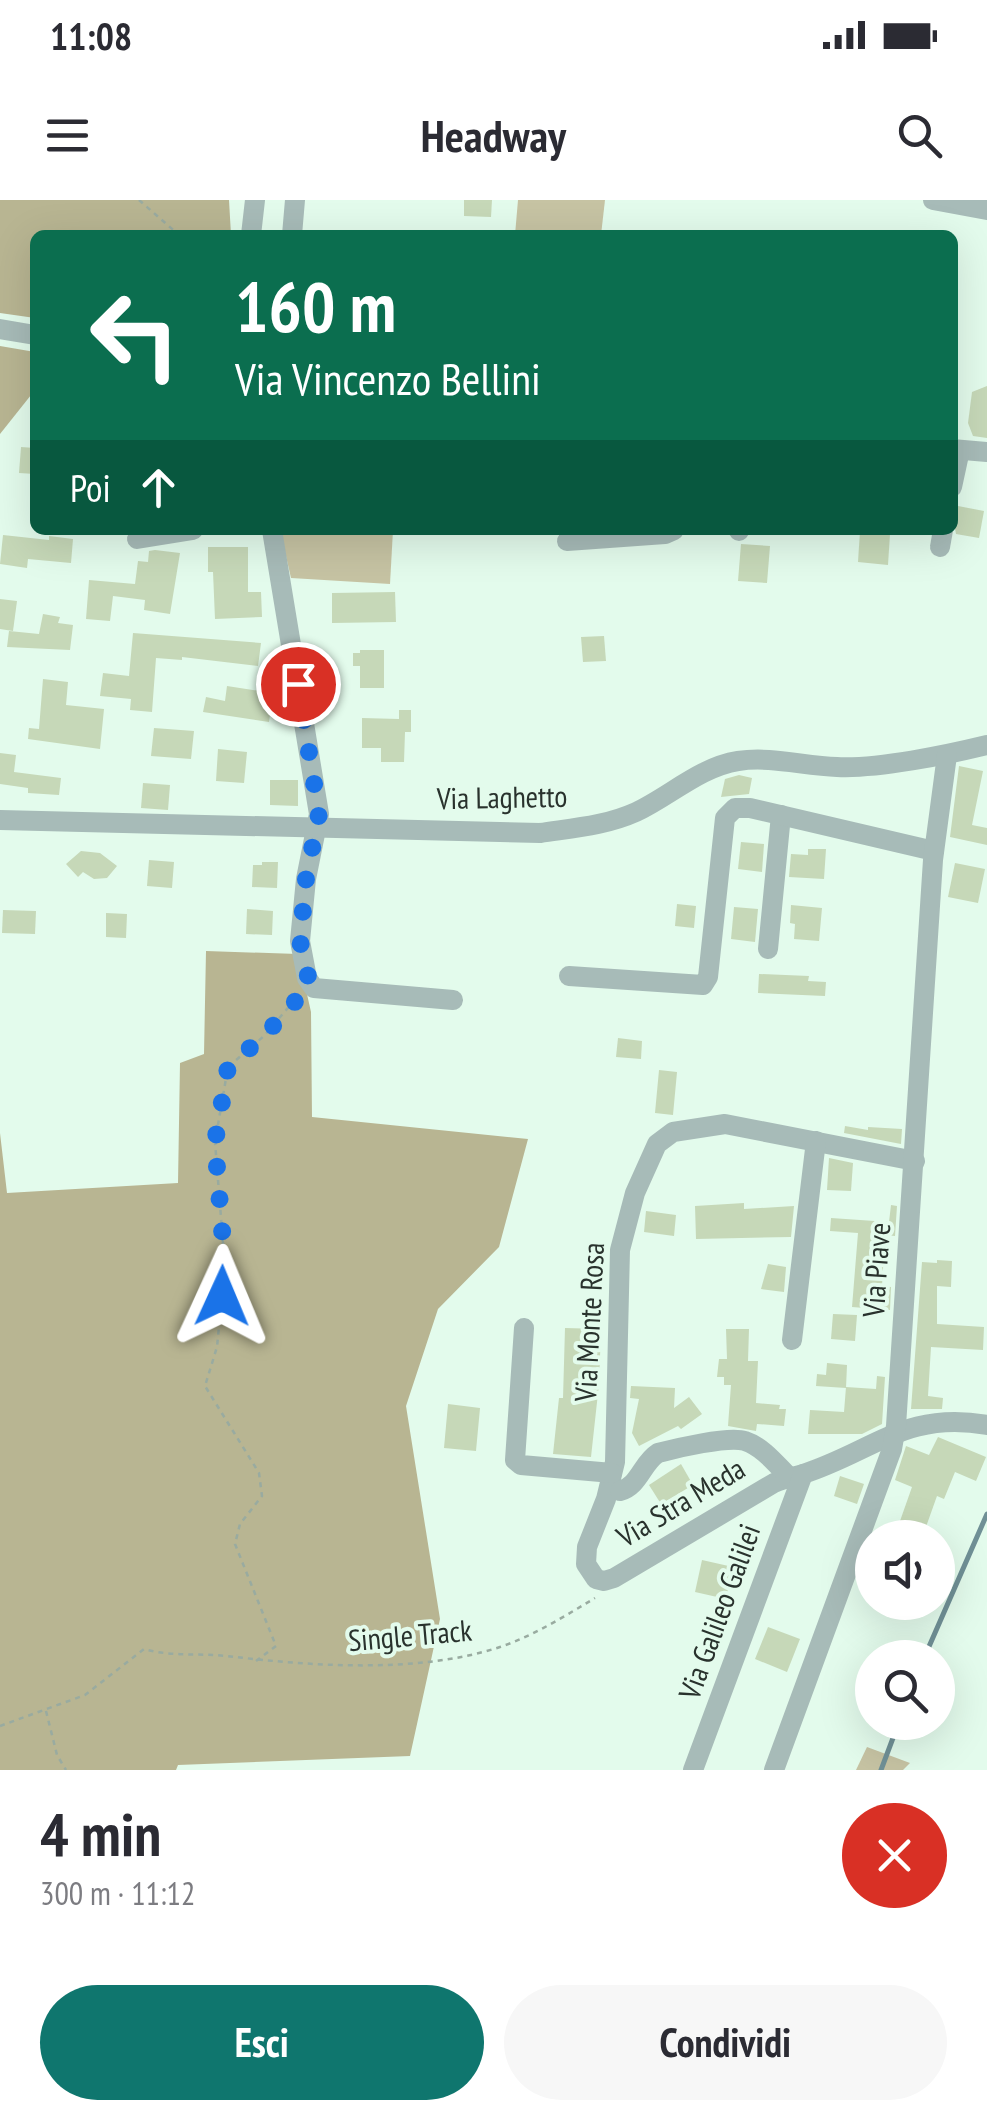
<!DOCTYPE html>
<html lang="it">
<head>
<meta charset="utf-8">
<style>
	:root { --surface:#fff; --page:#f7f7f7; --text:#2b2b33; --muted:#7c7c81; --accent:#0f766e }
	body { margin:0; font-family:"PT Sans Narrow",sans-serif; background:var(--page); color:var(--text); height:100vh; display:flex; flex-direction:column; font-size:38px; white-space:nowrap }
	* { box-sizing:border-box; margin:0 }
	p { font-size:32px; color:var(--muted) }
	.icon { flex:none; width:55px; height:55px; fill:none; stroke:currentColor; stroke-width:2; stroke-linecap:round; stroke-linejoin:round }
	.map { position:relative; height:1570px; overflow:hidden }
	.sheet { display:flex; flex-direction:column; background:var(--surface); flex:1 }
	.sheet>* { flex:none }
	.banner { position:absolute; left:30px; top:30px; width:928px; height:305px; border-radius:15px; box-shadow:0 10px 40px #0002; background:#0b6e4f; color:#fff; overflow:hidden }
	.buttons { position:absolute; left:855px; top:1320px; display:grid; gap:20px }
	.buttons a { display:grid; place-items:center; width:100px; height:100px; border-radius:50%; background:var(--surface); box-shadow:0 10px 40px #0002; font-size:50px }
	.pin { position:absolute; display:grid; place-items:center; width:85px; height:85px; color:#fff; margin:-42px; border:5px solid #fff; border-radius:50%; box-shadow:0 2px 10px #0007 }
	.me { position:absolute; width:110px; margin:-55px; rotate:1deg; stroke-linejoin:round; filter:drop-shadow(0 0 8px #0008) }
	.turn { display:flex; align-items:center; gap:35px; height:210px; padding:0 40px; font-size:45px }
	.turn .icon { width:130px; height:130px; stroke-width:2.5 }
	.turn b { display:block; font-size:70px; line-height:85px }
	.then { display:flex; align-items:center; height:95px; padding:0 40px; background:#0003; gap:20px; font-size:38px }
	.round { display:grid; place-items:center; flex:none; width:105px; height:105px; border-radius:52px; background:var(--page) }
	.overview { display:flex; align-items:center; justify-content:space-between; height:170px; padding:0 40px }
	h1 { font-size:60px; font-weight:800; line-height:75px }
	.cta { display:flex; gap:20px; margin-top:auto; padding:20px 40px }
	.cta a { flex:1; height:115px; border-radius:60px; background:var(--accent); color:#fff; font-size:40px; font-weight:800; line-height:115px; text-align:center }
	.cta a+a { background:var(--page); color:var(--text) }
	.status { display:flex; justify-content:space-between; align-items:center; height:70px; padding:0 50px; background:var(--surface); direction:ltr }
	.status svg { height:28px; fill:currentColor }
	header { display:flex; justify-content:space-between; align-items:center; height:130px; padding:0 40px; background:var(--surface); font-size:45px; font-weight:800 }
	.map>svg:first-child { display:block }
</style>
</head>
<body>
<div class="status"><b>11:08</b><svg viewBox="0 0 49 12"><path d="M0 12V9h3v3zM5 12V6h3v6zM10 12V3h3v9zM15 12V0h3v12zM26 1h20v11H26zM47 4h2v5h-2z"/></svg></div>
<header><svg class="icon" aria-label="menu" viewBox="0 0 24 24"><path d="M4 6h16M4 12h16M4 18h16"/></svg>Headway<svg class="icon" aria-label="search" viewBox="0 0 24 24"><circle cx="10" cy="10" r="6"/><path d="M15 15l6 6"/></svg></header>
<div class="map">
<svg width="987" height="1570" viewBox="0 0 987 1570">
	<rect width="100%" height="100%" fill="#e3fbec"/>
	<g fill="#c6c3a3">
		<path d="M518,0H605L601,35H515Z"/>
		<path d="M280,330H393L390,384L291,378Z"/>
		<path d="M867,1547L910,1563L903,1570H856Z"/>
	</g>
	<g fill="#b8b592">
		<path d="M0,0H229L231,35H35V118L0,113Z"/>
		<path d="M0,146L35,152V190L0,234Z"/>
		<path d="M206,751L298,754L311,812L312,917L528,939L499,1047L438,1109L406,1206L440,1419L410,1556L178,1565L176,1570H0V933L7,993L178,983L180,863L204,854Z"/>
	</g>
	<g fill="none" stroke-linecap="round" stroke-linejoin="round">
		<g stroke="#709096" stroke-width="5">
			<path d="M924,1458L987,1314"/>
			<path d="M881,1570L899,1522"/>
		</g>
	</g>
	<g fill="#c6d8b8">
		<path d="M464,0H492L491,17L464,16Z"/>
		<path d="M987,186V238L973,236L968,223L972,192Z"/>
		<path d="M21,247L35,248V274L19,273Z"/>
		<path d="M958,306L984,311L979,338L956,334L954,323Z"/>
		<path d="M860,331L890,334L888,365L858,362Z"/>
		<path d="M3,335L49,340V336L73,339L71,363L28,359L27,368L0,364Z"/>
		<path d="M741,344L770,346L767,383L738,381Z"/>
		<path d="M208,347H248V392H261L262,417L215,419L213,372H208Z"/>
		<path d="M155,350L180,353L170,414L144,410L145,400L113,396L110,421L86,419L89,380L135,384L138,361L148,362L149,351Z"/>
		<path d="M395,392L396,422L332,423V393Z"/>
		<path d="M0,399L17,401L13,431L0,429Z"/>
		<path d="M43,414L60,417L58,423L73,425L70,450L7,447L9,431L39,434Z"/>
		<path d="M133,433L261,443L258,466L182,457V460L156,458L152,512L130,510L131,499L100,496L103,473L129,476Z"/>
		<path d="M604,436L606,461L583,462L581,437Z"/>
		<path d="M360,450H384V488H360V466H353V453H360Z"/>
		<path d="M43,479L68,482L66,505L104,509L100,549L28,539L29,528L39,529Z"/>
		<path d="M227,486L273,493L269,522L203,512L206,497L225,501Z"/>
		<path d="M399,510H411V532H405L404,562H381V548H362V518L399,519Z"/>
		<path d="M154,528L194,531L191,559L151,556Z"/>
		<path d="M218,549L247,552L244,583L216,581Z"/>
		<path d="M0,553L16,555L14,572L61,578L59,595L28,593V588L0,584Z"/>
		<path d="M959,566L983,571L972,625L987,628V645L950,637Z"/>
		<path d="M739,575L752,578L749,594L721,597L725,579Z"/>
		<path d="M270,580H298V606L270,605Z"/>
		<path d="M143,583L170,585L168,610L141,608Z"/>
		<path d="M741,642L764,644L762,672L738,669Z"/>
		<path d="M808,649H826L824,679L789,677L791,654L808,655Z"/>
		<path d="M81,651L100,653L117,666L107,678L94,679L83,672L78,677L66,664Z"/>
		<path d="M149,660L174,662L172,688L147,686Z"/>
		<path d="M262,662H278L277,688L252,687L253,665H262Z"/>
		<path d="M955,663L985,669L978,703L948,697Z"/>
		<path d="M677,704L696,706L694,728L675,726Z"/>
		<path d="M791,705L822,708L819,741L794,739L795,724L790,723Z"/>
		<path d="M734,707L758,709L755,742L731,739Z"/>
		<path d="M247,709L273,711L272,735L246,734Z"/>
		<path d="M3,710L36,711L35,734L2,733Z"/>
		<path d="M106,713L127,714L126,738L106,737Z"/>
		<path d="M759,774L809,776L808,781L826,782L825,796L758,793Z"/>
		<path d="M618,838L642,841L641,859L616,857Z"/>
		<path d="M659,870L677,872L673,915L655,913Z"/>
		<path d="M845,926L868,930V927L902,929L901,944L844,933Z"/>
		<path d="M829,958L853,963L851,991L827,990Z"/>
		<path d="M744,1003V1009L794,1006L791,1037L696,1039L695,1006Z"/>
		<path d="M891,1005L897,1006L895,1036L885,1035L882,1086L891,1087L890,1110L852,1107L858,1033L830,1031L831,1018L889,1022Z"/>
		<path d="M646,1011L676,1015L674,1036L644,1032Z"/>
		<path d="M937,1060L952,1061L951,1087L937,1086V1124L984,1127L983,1150L931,1147L928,1196L943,1198L942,1209H911L922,1062L937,1063Z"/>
		<path d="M768,1064L786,1067L784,1092L761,1089Z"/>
		<path d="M833,1114L857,1115L855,1141L831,1139Z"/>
		<path d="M565,1128L601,1129L599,1184L591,1257L553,1254L559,1198H563Z"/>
		<path d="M726,1129H749L748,1161H758L756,1203L780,1205L779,1209H786L784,1226L757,1224L756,1231L728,1226L731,1185H724V1177H717L719,1159H727Z"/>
		<path d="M827,1163L847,1165L846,1188L816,1186L817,1174L826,1175Z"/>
		<path d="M877,1176L885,1177L882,1224L862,1234H808L810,1210L844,1212L846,1187L876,1189Z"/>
		<path d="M631,1186L675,1188L674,1208L689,1197L702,1214L681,1229L678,1226L639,1246L632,1233L639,1199L630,1198Z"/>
		<path d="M448,1204L480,1208L476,1251L444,1248Z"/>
		<path d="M938,1237L986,1257L976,1281L955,1272L944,1299L937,1296L922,1338H894L912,1287L895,1280L906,1246L929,1255Z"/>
		<path d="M681,1264L693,1285L661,1304L649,1285Z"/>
		<path d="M840,1276L864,1284L857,1304L834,1296Z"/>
		<path d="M702,1360L733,1367L726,1399L695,1392Z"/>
		<path d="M768,1427L800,1439L787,1472L755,1459Z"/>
	</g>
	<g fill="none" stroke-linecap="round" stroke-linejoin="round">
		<g stroke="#99aba0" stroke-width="2.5" stroke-dasharray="5 5" stroke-linecap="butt">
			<path d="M139,0L179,35"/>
			<path d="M256,1461L276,1446L235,1344L240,1324L262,1296L259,1273L205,1186L217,1147L222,1096L223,1043L215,942L228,867L264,836L298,796"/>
			<path d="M46,1511L57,1555L66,1570"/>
			<path d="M0,1526L85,1495L144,1449C172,1457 198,1453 227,1456C311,1466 418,1474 500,1447C533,1436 565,1416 595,1398"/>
		</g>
		<g stroke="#a7bbb8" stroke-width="20">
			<path d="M933,0L987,10"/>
			<path d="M251,35L255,0"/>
			<path d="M292,35L295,0"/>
			<path d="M0,129L35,135"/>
			<path d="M952,249L987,252"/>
			<path d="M952,287L960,250"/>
			<path d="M272,330L319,614L306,679L300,741L307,778L314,788L453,800"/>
			<path d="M739,331V330"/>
			<path d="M137,339L193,330"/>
			<path d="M567,341L665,334L674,330"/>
			<path d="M940,347L943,330"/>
			<path d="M0,620L540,633C573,628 605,626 636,612C670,596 700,567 738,561C771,556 804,566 837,567C878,569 946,555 987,545"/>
			<path d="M768,749L781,615"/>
			<path d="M569,776L703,785L708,777L725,618L735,608H750L934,651"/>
			<path d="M915,961L725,924L673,932L657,944L635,993L620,1050L615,1262L606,1299L587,1347L586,1364L596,1379L604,1381L614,1378L774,1283C784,1279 793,1277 803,1274C872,1252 907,1210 987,1225"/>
			<path d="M524,1128L515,1260L521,1265L612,1273"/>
			<path d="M792,1140L816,941"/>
			<path d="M620,1291C639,1286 642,1263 658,1253C677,1248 728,1236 745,1241C763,1247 776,1264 789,1277"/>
			<path d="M693,1570L803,1274"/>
			<path d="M774,1570L892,1249L896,1226L933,660L947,555"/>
		</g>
	</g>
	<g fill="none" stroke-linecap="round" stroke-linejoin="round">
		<path stroke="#1a73e8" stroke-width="18" stroke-dasharray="0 32.4" d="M222,1096L223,1042L215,942L228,867L264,836L310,785L300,741L306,679L319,614L298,484"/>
	</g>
	<g text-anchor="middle" stroke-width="8" stroke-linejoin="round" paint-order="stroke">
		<g font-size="30" fill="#29322d" stroke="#e3fbec">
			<text transform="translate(502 598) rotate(-1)" y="10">Via Laghetto</text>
			<text transform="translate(877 1070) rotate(-86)" y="10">Via Piave</text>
			<text transform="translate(590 1122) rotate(-87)" y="10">Via Monte Rosa</text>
			<text transform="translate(681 1303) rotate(-31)" y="10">Via Stra Meda</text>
			<text transform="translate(720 1412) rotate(-70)" y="10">Via Galileo Galilei</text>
			<text transform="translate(410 1436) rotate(-5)" y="10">Single Track</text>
		</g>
	</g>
</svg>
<div class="buttons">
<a><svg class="icon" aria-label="sound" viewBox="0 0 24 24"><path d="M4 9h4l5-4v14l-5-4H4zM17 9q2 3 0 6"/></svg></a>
<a><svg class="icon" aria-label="search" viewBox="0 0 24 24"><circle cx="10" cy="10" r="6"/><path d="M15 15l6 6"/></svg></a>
</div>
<div class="pin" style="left:298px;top:484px;background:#d93025"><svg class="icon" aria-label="arrive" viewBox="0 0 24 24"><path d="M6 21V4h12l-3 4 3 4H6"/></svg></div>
<svg class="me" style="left:222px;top:1096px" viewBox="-20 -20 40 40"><path d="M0-17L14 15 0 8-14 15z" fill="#1a73e8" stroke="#fff" stroke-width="4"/></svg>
<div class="banner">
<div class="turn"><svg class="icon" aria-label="left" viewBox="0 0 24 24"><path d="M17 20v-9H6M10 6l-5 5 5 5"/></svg><div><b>160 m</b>Via Vincenzo Bellini</div></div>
<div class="then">Poi<svg class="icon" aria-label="ahead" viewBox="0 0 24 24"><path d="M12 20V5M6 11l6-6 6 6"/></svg></div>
</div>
</div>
<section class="sheet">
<div class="overview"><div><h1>4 min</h1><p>300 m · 11:12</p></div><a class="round" style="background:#d93025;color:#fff"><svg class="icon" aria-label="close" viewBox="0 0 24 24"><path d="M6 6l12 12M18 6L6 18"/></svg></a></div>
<div class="cta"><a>Esci</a><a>Condividi</a></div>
</section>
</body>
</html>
